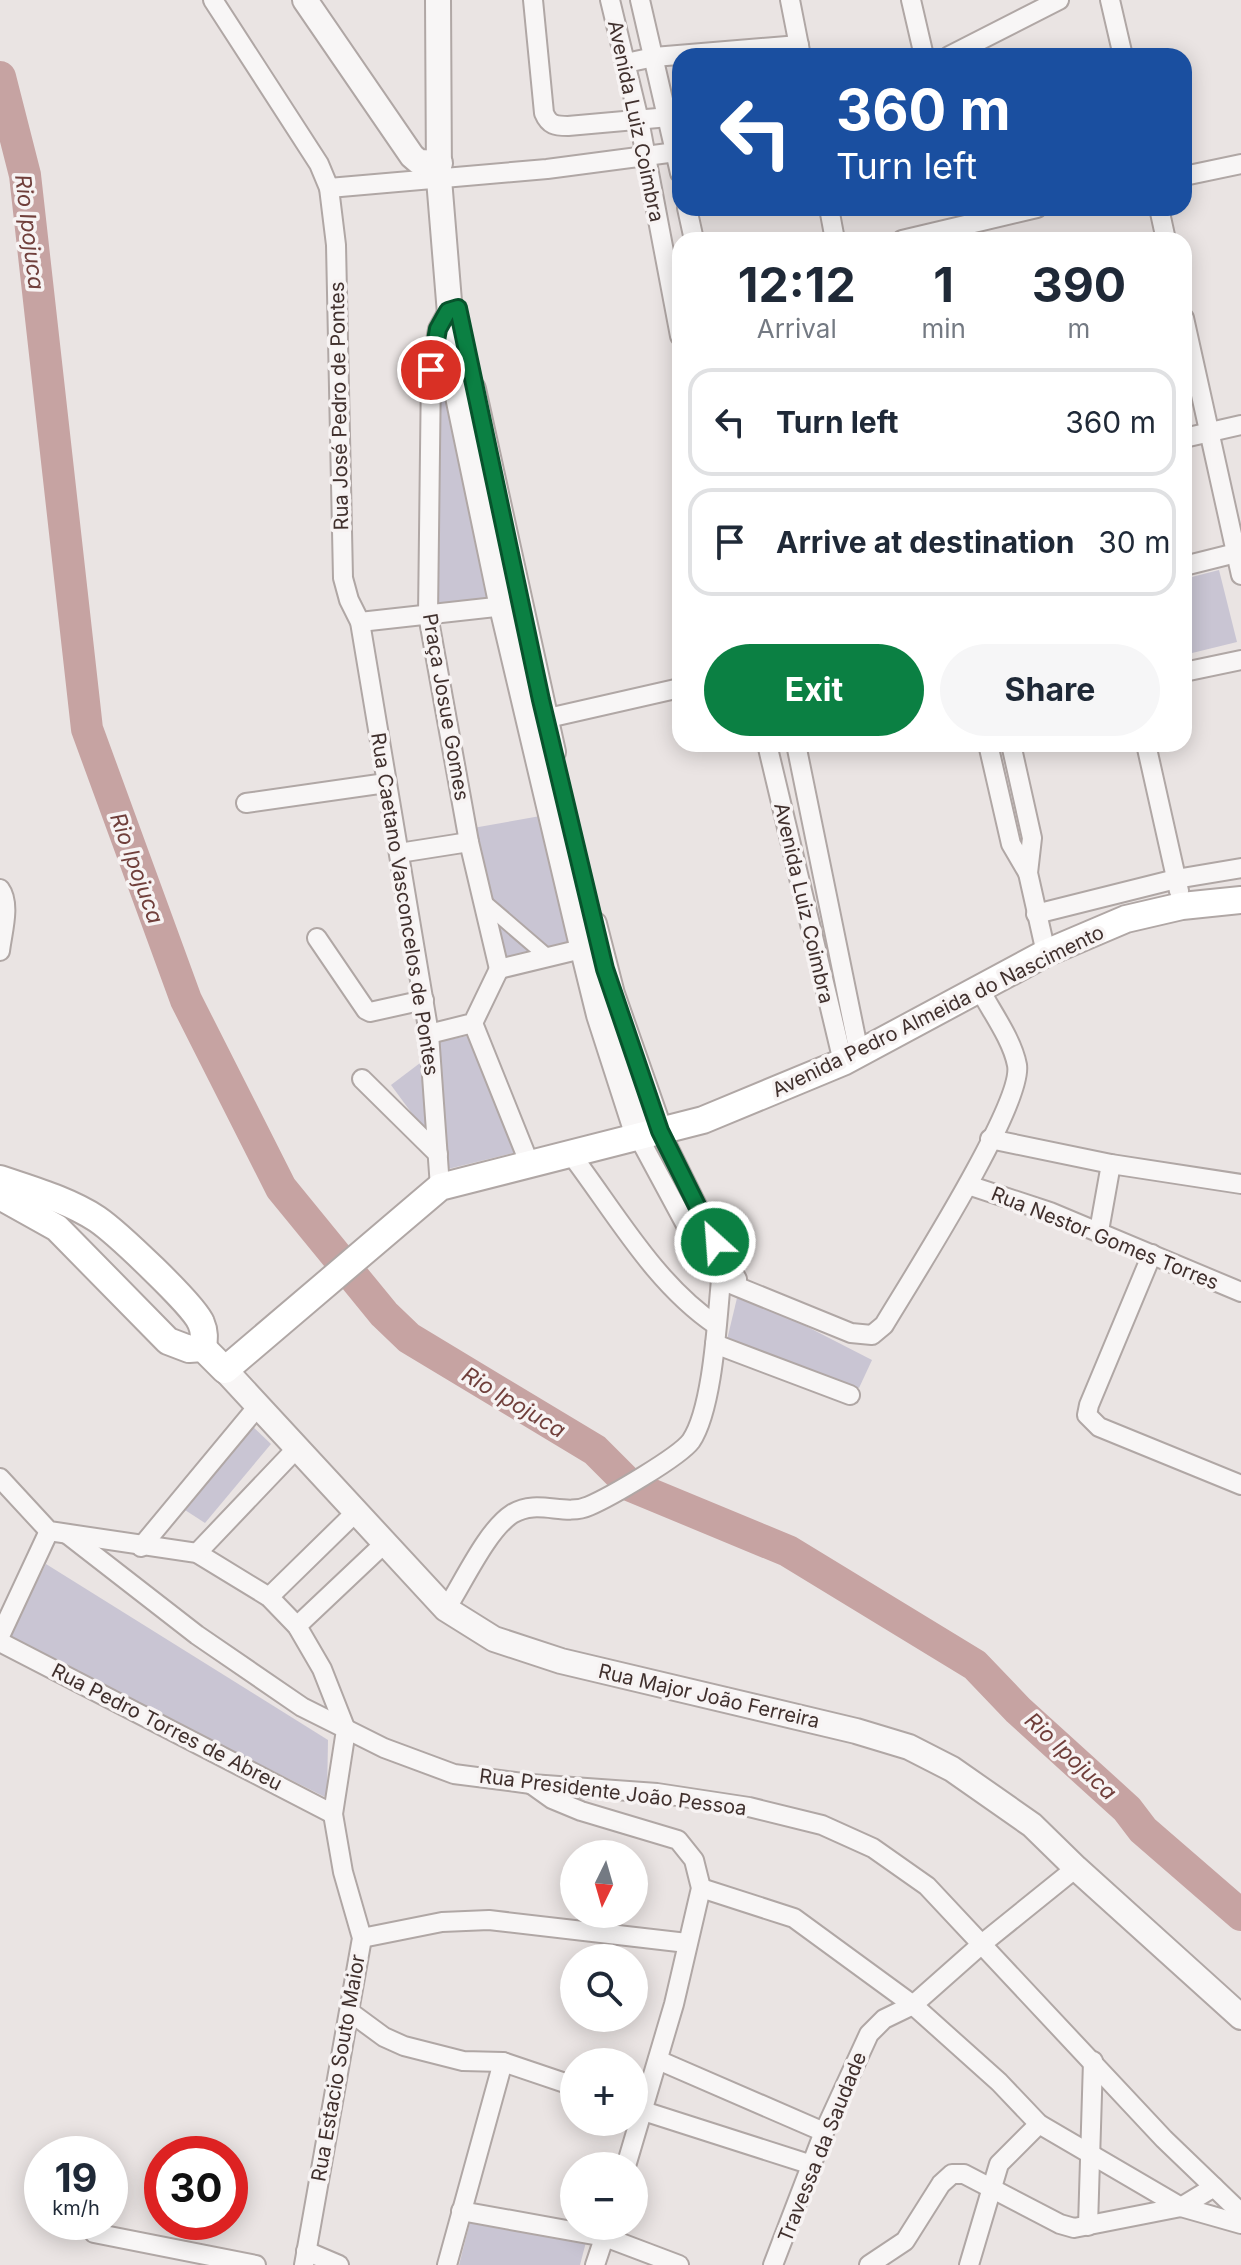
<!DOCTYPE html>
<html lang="en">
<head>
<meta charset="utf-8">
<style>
	:root { --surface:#fff; --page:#f6f6f7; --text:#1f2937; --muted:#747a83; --line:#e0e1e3; --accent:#0b8043 }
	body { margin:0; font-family:Inter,sans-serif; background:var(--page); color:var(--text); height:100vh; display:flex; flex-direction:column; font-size:30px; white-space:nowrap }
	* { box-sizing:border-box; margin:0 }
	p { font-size:26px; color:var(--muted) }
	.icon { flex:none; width:44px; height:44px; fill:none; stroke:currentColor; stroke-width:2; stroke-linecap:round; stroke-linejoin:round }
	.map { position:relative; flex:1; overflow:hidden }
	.details { position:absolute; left:672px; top:232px; width:520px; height:520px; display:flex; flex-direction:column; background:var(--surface); border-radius:24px; box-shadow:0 4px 20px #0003 }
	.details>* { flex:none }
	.hud { position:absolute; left:672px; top:48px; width:520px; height:168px; border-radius:24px; box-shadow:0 4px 20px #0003; background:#1a4fa0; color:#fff; overflow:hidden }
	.needle { width:52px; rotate:185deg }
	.fabs { position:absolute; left:560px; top:1840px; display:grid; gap:16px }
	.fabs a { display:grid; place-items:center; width:88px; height:88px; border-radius:50%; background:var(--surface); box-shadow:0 4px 20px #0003; font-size:40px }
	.speed { position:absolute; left:24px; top:2136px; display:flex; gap:16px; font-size:40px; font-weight:700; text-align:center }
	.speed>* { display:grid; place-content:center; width:104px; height:104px; border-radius:50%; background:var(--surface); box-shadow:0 4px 20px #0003; line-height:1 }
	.speed small { font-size:20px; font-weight:400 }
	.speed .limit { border:12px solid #d22; background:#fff; color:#111 }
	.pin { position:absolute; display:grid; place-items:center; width:68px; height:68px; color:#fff; margin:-34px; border:4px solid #fff; border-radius:50%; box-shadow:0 2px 8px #0007 }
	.me { position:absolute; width:88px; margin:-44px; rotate:334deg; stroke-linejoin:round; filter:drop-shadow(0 0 6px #0008) }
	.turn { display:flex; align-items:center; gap:28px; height:168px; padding:0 32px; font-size:36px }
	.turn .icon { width:104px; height:104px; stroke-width:2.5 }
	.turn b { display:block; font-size:56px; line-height:68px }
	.eta { display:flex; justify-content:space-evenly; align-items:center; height:136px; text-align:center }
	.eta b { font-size:48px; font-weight:700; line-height:56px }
	.primary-button { display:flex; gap:16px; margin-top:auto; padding:16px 32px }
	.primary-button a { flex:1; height:92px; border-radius:48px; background:var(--accent); color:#fff; font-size:32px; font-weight:700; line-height:92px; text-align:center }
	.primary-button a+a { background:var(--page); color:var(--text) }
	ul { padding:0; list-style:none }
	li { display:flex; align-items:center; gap:24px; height:108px; margin:0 16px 12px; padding:0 16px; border:4px solid var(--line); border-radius:24px }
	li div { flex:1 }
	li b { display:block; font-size:30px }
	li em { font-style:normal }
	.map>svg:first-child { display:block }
</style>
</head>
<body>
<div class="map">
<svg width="1241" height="2265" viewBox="0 0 1241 2265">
	<rect width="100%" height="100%" fill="#eae4e3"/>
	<g fill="#c9c5d3">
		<path d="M454,357L497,605L424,617L429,359Z"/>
		<path d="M1219,570L1237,642L1184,655V579Z"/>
		<path d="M546,815L579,942L504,961L473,828Z"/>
		<path d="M472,1035L517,1152L448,1169L438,1042Z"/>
		<path d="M424,1060L433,1142L391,1085Z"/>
		<path d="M737,1298L794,1320L872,1360L859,1388L726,1344Z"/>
		<path d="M251,1425L271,1444L205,1523L185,1510Z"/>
		<path d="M46,1564L328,1740L327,1798L8,1638Z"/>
		<path d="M470,2222L586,2242L580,2265H459Z"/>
	</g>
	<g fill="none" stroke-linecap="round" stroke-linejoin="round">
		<g stroke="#c6a3a2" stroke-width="32">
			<path d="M0,77L25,175L87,729L186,1000L281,1188L384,1314L409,1338L595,1450L624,1479"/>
			<path d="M631,1486L788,1551L975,1665L1018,1710L1127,1809L1143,1830L1241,1915"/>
		</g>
		<defs>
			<path id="pedestrian" d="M485,903L549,958"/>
			<g id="minor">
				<path d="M213,0L319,164L329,188L336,245L343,578L349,600L360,622L429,1034L440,1187"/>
				<path d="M533,0L544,113C549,125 555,126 568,126L669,117"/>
				<path d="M610,0L639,120L680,336"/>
				<path d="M640,0L680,173"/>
				<path d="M790,0L801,56"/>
				<path d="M911,0L924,56"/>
				<path d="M1110,0L1123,56"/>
				<path d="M949,56L1059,0"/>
				<path d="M626,63L654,57L799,45"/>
				<path d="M1184,176L1241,164"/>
				<path d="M329,188L547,169L676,152"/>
				<path d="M687,208L694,240"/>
				<path d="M829,208L835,240"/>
				<path d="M1159,208L1166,240"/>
				<path d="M902,240L1037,208"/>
				<path d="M455,309L448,311L438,329L431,370L428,615L469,842L499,969"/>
				<path d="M1184,318L1241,575"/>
				<path d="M1184,438L1241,425"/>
				<path d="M1184,566L1236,553"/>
				<path d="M360,622L513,605"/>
				<path d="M1184,672L1241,660"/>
				<path d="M535,721L680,688"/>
				<path d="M767,744L843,1062"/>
				<path d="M796,744L859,1053"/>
				<path d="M988,744L1011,844L1028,873"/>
				<path d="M1011,744L1032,838L1028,873L1046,953"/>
				<path d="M1146,744L1179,891"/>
				<path d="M246,803L386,783"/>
				<path d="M399,853L469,842"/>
				<path d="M0,889C11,904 2,933 0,951"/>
				<path d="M1036,914L1176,879L1241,868"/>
				<path d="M317,938L366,1010L370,1012L424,1000"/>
				<path d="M499,969L594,946"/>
				<path d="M473,1023L530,1165"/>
				<path d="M429,1034L473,1023L499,969"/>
				<path d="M362,1079L438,1154"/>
				<path d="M660,1131L715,1242L737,1279"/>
				<path d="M638,1136L701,1253L721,1280L851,1333L872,1335L884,1325C909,1283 1024,1104 1017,1065C1012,1039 991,1011 979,988"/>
				<path d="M990,1139L1111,1164L1241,1184"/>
				<path d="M570,1153C615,1212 654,1283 716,1325"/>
				<path d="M968,1185L1050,1212L1241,1292"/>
				<path d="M1099,1231L1111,1164"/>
				<path d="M1152,1254L1089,1405L1087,1415L1099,1427L1241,1485"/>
				<path d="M715,1344L850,1395"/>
				<path d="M0,1478L49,1531L197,1553L269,1597L297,1626L322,1669L346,1730"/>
				<path d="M67,1534L197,1635L302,1707L384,1748L454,1774L531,1784L657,1793L749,1807L822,1825L873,1848L927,1886L1164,2139L1241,2213"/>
				<path d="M141,1547L258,1406"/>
				<path d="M197,1553L296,1449"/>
				<path d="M269,1597L357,1511"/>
				<path d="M446,1609C463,1583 487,1530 512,1514C538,1498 564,1517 589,1506C610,1497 679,1457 691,1441C713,1408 717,1320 721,1280L729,1268"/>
				<path d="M297,1626L386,1542"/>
				<path d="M0,1636L49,1531"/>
				<path d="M0,1642L333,1814"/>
				<path d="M531,1784L552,1799L581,1811L678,1840L694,1860L701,1888L674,2004L626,2166"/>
				<path d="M701,1888L794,1918L913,2005L999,2082L1039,2124L1181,2207L1241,2224"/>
				<path d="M362,1938L442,1922L489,1920L687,1943"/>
				<path d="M350,2012L384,2037L404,2046L463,2061L503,2062L574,2086"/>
				<path d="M658,2060L824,2132"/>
				<path d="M634,2108L812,2165"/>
				<path d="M461,2211L605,2237L679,2265"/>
				<path d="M1088,2226L1093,2061"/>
				<path d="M94,2233L256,2265"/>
				<path d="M306,2251L339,2265"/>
				<path d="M304,2265L362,1938L343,1872L333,1814L346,1730"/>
				<path d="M447,2265L503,2062"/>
				<path d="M595,2265L608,2226"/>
				<path d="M773,2265L824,2132L869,2034L884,2019L913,2005L983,1943L1076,1868"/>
				<path d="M869,2265L905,2241L941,2184L952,2174H964L1060,2224L1074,2228L1181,2207L1214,2187"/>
				<path d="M969,2265L999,2164L1039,2124"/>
			</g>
			<g id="tertiary">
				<path d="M305,0L412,156L419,162L440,163"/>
				<path d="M438,0L439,179L456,387L502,607L583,950L599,1015L638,1136"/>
				<path d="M473,389L553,752"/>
				<path d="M594,924L612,994L660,1131"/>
				<path d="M225,1370L446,1609L494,1639L561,1661L856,1731L909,1747L952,1769L1032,1825L1076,1868L1241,2017"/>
			</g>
			<g id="secondary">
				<path d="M0,1179C32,1190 68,1200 97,1219C116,1232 194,1305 201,1323C205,1332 204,1339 203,1348"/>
				<path d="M0,1196L57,1228L168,1341L189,1349L203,1348L225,1370L440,1187L703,1120L843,1062L1046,953L1126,919L1182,906L1241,900"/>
			</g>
		</defs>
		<use href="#pedestrian" stroke="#b0a7a5" stroke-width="18"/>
		<use href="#minor" stroke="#b0a7a5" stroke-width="22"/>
		<use href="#tertiary" stroke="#b0a7a5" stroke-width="28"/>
		<use href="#secondary" stroke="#b0a7a5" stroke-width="30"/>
		<use href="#pedestrian" stroke="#f8f6f6" stroke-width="14"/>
		<use href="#minor" stroke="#f8f6f6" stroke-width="18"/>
		<use href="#tertiary" stroke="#f8f6f6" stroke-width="24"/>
		<use href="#secondary" stroke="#fff" stroke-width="26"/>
	</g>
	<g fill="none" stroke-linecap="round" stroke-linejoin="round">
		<defs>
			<path id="route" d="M431,370L438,329L448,311L458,308L541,700L605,969L660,1131L715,1242"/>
		</defs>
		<use href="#route" stroke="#07532c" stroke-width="20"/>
		<use href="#route" stroke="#0b8043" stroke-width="14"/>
	</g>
	<g text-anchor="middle" stroke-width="7" stroke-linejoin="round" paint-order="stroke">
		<g font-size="20" fill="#40302d" stroke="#f7f3f3">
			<text transform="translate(636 121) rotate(78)" y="7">Avenida Luiz Coimbra</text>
			<text transform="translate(339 406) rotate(-91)" y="7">Rua José Pedro de Pontes</text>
			<text transform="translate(446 707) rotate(80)" y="7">Praça Josue Gomes</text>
			<text transform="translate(804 903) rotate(77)" y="7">Avenida Luiz Coimbra</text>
			<text transform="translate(405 904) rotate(81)" y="7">Rua Caetano Vasconcelos de Pontes</text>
			<text transform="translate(938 1011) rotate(-26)" y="7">Avenida Pedro Almeida do Nascimento</text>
			<text transform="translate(1105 1238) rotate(22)" y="7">Rua Nestor Gomes Torres</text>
			<text transform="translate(709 1696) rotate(13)" y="7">Rua Major João Ferreira</text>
			<text transform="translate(167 1727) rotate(27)" y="7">Rua Pedro Torres de Abreu</text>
			<text transform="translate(613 1792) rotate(7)" y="7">Rua Presidente João Pessoa</text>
			<text transform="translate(338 2068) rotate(-80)" y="7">Rua Estacio Souto Maior</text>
			<text transform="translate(822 2147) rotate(-68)" y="7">Travessa da Saudade</text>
		</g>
		<g font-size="22" font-style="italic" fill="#703f3b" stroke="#f7f3f3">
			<text transform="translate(30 232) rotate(83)" y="8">Rio Ipojuca</text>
			<text transform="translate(137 868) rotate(70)" y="8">Rio Ipojuca</text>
			<text transform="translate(514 1402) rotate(31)" y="8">Rio Ipojuca</text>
			<text transform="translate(1071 1756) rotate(43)" y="8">Rio Ipojuca</text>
		</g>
	</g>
</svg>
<div class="fabs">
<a><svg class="needle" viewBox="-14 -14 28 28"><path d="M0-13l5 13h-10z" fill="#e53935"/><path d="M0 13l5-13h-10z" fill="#747a83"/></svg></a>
<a><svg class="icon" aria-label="search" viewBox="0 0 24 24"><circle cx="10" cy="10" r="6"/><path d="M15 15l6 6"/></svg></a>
<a>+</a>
<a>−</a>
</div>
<div class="speed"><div>19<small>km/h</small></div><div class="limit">30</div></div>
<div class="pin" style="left:431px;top:370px;background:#d93025"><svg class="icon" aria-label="arrive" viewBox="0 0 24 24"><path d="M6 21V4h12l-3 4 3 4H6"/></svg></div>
<svg class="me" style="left:715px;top:1242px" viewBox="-20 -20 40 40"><circle r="17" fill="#0b8043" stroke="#fff" stroke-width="3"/><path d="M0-11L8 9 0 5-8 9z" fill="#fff"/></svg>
<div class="hud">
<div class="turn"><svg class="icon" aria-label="left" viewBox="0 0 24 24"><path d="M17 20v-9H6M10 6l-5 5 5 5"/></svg><div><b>360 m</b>Turn left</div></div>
</div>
<section class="details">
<div class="eta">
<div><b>12:12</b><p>Arrival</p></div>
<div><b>1</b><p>min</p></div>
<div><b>390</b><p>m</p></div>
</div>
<ul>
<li><svg class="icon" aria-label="left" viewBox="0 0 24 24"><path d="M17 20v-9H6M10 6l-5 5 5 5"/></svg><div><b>Turn left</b></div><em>360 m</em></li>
<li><svg class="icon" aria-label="arrive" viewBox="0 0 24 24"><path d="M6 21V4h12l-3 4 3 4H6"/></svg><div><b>Arrive at destination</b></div><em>30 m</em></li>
</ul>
<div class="primary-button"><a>Exit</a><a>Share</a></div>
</section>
</div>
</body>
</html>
